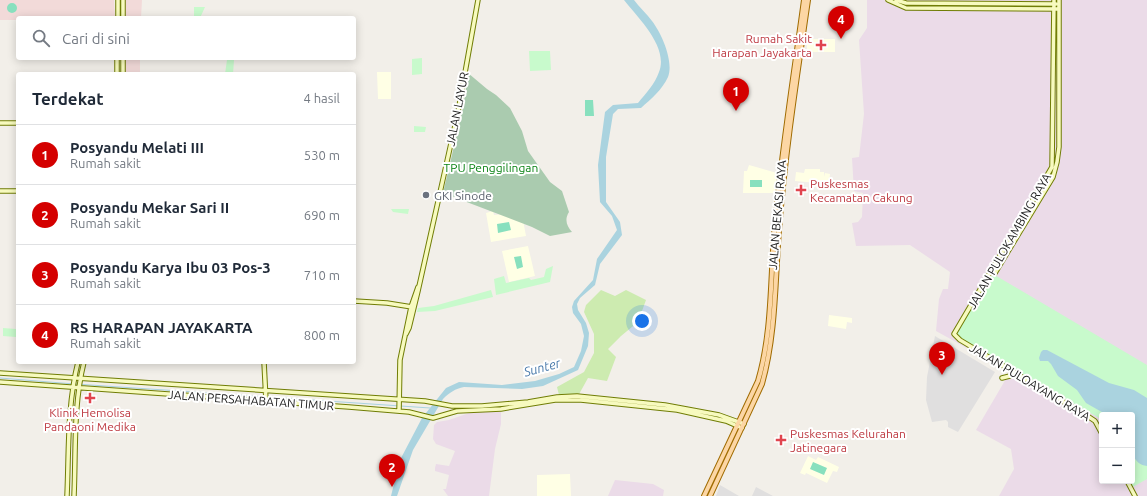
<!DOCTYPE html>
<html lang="id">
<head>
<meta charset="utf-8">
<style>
  :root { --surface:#fff; --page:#f2f2f3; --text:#1f2937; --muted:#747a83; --line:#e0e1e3; --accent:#d40000 }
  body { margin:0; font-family:Ubuntu,sans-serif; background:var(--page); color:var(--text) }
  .controls { position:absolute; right:12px; bottom:12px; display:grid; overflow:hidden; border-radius:4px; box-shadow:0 2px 10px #0003 }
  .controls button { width:36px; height:36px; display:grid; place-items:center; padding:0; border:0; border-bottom:1px solid var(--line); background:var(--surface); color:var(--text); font:20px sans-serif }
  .you { position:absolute; left:642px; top:321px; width:14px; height:14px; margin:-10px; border:3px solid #fff; border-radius:50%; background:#1a73e8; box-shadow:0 0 0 6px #1a73e833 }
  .badge { display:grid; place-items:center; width:26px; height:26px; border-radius:50%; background:var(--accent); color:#fff; font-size:13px; font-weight:700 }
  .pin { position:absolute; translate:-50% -33px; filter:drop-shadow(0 1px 2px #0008) }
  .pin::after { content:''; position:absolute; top:21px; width:14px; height:12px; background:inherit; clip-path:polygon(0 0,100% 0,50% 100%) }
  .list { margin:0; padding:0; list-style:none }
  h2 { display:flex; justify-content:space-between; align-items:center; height:52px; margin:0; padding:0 16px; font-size:17px }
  h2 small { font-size:13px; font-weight:400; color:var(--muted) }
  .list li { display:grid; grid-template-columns:26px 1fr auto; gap:12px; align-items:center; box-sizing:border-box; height:60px; padding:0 16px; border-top:1px solid var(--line) }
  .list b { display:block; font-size:15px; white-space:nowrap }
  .list p { margin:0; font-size:13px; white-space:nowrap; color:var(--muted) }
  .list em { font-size:13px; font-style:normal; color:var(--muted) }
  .icon { flex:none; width:22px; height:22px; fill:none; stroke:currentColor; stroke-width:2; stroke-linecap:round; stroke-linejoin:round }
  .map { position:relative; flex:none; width:1147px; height:496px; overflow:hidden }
  .search { position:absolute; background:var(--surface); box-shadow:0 2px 10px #0003; left:16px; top:16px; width:340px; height:44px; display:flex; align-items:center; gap:10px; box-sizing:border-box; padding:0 14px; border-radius:4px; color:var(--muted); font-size:15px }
  .panel { position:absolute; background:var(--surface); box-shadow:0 2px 10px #0003; left:16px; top:72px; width:340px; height:292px; border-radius:4px }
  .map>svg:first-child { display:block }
  .residential { fill:#e0dfdf }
  .commercial { fill:#f2dad9 }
  .industrial { fill:#ebdbe8; fill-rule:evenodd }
  .education { fill:#ffffe5 }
  .grass { fill:#cdebb0 }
  .cemetery { fill:#aacbaf }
  .park { fill:#c8facc }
  .pitch { fill:#88e0be }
  .water { fill:#aad3df }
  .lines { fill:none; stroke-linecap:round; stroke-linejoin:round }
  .stream { stroke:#aad3df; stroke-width:1 }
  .secondary-casing { stroke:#707d05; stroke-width:5.5 }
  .primary-casing { stroke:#a06b00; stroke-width:6 }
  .secondary { stroke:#f7fabf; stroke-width:3.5 }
  .primary { stroke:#fcd6a4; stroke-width:4 }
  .health-dot { fill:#e0444e; stroke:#fff; stroke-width:1.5 }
  .worship-dot { fill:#6b7280; stroke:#fff; stroke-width:1.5 }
  .labels { text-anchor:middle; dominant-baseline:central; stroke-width:4; stroke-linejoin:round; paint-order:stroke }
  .health-label { font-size:12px; fill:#be3a42; stroke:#fff; text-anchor:start }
  .street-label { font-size:12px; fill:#222; stroke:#fff }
  .park-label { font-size:12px; fill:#0c8416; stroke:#fff }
  .worship-label { font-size:12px; fill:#5b616d; stroke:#fff; text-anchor:start }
  .water-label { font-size:13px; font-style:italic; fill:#4a7aab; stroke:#fff }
</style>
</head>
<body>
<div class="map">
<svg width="1147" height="496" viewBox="0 0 1147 496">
  <rect width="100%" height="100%" fill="#f2efe9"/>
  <!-- residential -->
  <path class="residential" d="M935,336L995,372L958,432L948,427V422L946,420L932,422L926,400L927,377Z
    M720,485L739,496H716Z
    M756,487L773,496H752Z"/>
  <!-- commercial -->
  <path class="commercial" d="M0,0H114L115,17L18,18V20H0Z
    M125,0H142L141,18H125Z
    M125,58H140V74H125Z"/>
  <!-- industrial -->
  <path class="industrial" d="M867,0H1147V496H999L1014,469L1011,449L976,430L1010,372L936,331L939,299L943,289H948L950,272L910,245L856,246L852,223L858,222L862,217L863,193L854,191L852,158L859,157L864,114L859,40L867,28ZM1102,415H1132V481H1102Z
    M472,412H501V424L495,449L489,496H448L443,489H446L449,475L435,471V468L436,464L449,466L455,451L436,444L433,439L434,425L437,422L449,420Z
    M615,480L653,484L664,490L663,496H608Z"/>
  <!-- education -->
  <path class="education" d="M807,39H835V52H807Z
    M377,72H391V99H378Z
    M749,165L777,173L776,193H743L744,171H747Z
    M805,169H820V172H824V177L825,173L830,174L829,184L795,181L796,172L804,173Z
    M493,211L494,215L506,214L523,220L526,236L491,242L486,213Z
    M528,246L535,276L509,282L502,251Z
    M829,315L852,318V323L847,322L846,329L828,326Z
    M808,456L816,460L818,457L839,467L837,472L833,471L827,483L806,473L805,475L800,473Z
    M570,474L571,496H537V475Z"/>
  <!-- grass -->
  <path class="grass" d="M601,290L615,296L626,290L646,300L638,322L621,336L608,349L616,357L607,381L588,378L578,396L559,395L557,387L584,372L594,353V334L584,312L586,305Z"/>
  <!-- cemetery -->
  <path class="cemetery" d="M468,73L487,89L496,95L510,108L522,131L528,151L550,182L562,191L569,212C564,220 567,226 572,232L550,236L532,227L443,193L463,108Z"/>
  <!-- park -->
  <path class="park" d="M194,7H205L200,18H194Z
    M529,51H550L551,70L530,71Z
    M422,58V74L412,75V59Z
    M227,60H234L233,74H225Z
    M414,126L426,127L425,132H414Z
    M391,209H409L408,214L393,212Z
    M553,266L550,282L496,295L494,279L504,276L506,283L529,278L531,280L544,277L546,269Z
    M993,274L1147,365V479L1131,488L1128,481H1132V415H1102V425L1099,418L955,335Z
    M491,290L493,297L435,311L417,312L418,308L434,306Z
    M3,328L16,329V337L3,336Z"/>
  <!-- pitch -->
  <path class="pitch" d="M7 8a5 5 0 1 1 10 0a5 5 0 1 1-10 0Z
    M585,100H593L594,116H585Z
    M750,180H762V187H750Z
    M509,222L511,230L498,233L497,224Z
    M521,256L523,267L517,269L514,257Z
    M813,462L827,468L824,475L810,469Z"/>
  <!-- water -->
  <path class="water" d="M624,0H634C639,7 647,14 652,21C662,34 674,62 668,77C662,90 651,99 641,108L618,109L613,114L606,157V202L620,222L622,235L600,264L595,285L580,298L577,304L578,310L586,323L589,333L588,346L578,370L543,386L522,389L464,387C455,389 450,392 443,399L413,450L397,496H391L400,460L422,418L446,388L459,382L502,385L535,381L559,374L574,367L581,351L584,336L581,324L573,313L572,307L574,301L593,280L597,259L617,230L612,216L600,202L598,165L605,112L613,105L638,103C646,93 655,84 659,72C669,47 638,18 624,0Z
    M1043,350H1047L1109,383L1134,390L1147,398V466C1125,464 1132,430 1132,415H1107L1086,403L1077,390L1058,376L1051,364L1048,361H1040L1039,358L1041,352Z"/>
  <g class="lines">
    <!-- stream -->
    <path class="stream" d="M0,378C88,386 176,390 265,397
      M268,397L430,408"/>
    <!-- secondary casing -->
    <g class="secondary-casing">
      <path id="secondary" d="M888,0L906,8L1057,9
        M896,0L906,3L1056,4
        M1054,0L1052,167L954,334L960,340L1089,417L1095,421L1102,434
        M118,18V0
        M123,18V0
        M117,74V58
        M123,74V58
        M0,123H18
        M0,191H18
        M991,271L995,273L1053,177L1057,162L1059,147V0
        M354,301L387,303L412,307
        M406,334L409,328L418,291L458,112L478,0
        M264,362L266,401
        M0,373L425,401L452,406H482L528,402L557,397L577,396L665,405L719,415L744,424
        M1002,378L1018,374
        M0,382L349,407L409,412L433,418L457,411L501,409L555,400H581L677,410L726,421L742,428
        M399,411L400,360L411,307L418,287
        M1127,481L1135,496
        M67,496C69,451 67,406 78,362
        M74,496C76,451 73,406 84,362"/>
    </g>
    <!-- primary casing -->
    <g class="primary-casing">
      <path id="primary" d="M704,496L758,381C773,330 770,275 775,223C782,149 794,74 804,0
        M710,496L762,384C776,334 775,281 779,230C785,153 797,76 808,0"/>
    </g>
    <!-- secondary -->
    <use href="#secondary" class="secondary"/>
    <!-- primary -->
    <use href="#primary" class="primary"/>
  </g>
  <!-- markers -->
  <g class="health-dot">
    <path d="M819 39h4v4h4v4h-4v4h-4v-4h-4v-4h4z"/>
    <path d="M799 184h4v4h4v4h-4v4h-4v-4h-4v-4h4z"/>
    <path d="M88 392h4v4h4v4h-4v4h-4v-4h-4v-4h4z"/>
    <path d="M779 434h4v4h4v4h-4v4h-4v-4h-4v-4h4z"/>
  </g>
  <circle class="worship-dot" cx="426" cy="195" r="4"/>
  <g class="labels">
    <!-- health labels -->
    <g class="health-label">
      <text x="812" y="38" text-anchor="end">Rumah Sakit<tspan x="812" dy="14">Harapan Jayakarta</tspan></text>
      <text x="810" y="183">Puskesmas<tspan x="810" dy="14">Kecamatan Cakung</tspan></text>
      <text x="90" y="412" text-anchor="middle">Klinik Hemolisa<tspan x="90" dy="14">Pandaoni Medika</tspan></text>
      <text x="790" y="433">Puskesmas Kelurahan<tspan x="790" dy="14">Jatinegara</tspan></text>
    </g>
    <!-- street labels -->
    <g class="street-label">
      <text transform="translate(457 109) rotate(-79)">JALAN LAYUR</text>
      <text transform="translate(777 215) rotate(-85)">JALAN BEKASI RAYA</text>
      <text transform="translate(1009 241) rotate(-60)">JALAN PULOKAMBING RAYA</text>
      <text transform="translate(1030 382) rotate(31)">JALAN PULOAYANG RAYA</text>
      <text transform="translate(251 400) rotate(4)">JALAN PERSAHABATAN TIMUR</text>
    </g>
    <!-- park labels -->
    <g class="park-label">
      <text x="491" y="167">TPU Penggilingan</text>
    </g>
    <!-- worship labels -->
    <g class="worship-label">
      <text x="434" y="195">GKI Sinode</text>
    </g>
    <!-- water labels -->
    <g class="water-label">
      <text transform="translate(542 367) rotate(-15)">Sunter</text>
    </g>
  </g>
</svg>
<div class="controls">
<button>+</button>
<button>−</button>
</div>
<div class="you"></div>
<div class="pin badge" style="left:736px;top:111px">1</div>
<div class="pin badge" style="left:392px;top:487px">2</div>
<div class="pin badge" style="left:942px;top:375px">3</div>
<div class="pin badge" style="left:841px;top:39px">4</div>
<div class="search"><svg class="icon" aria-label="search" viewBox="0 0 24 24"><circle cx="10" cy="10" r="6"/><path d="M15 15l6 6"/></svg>Cari di sini</div>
<section class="panel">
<h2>Terdekat<small>4 hasil</small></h2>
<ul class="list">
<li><span class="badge">1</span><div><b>Posyandu Melati III</b><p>Rumah sakit</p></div><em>530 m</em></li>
<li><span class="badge">2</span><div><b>Posyandu Mekar Sari II</b><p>Rumah sakit</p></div><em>690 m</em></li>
<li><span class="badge">3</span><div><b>Posyandu Karya Ibu 03 Pos-3</b><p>Rumah sakit</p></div><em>710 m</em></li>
<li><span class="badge">4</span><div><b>RS HARAPAN JAYAKARTA</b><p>Rumah sakit</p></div><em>800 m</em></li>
</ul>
</section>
</div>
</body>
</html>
